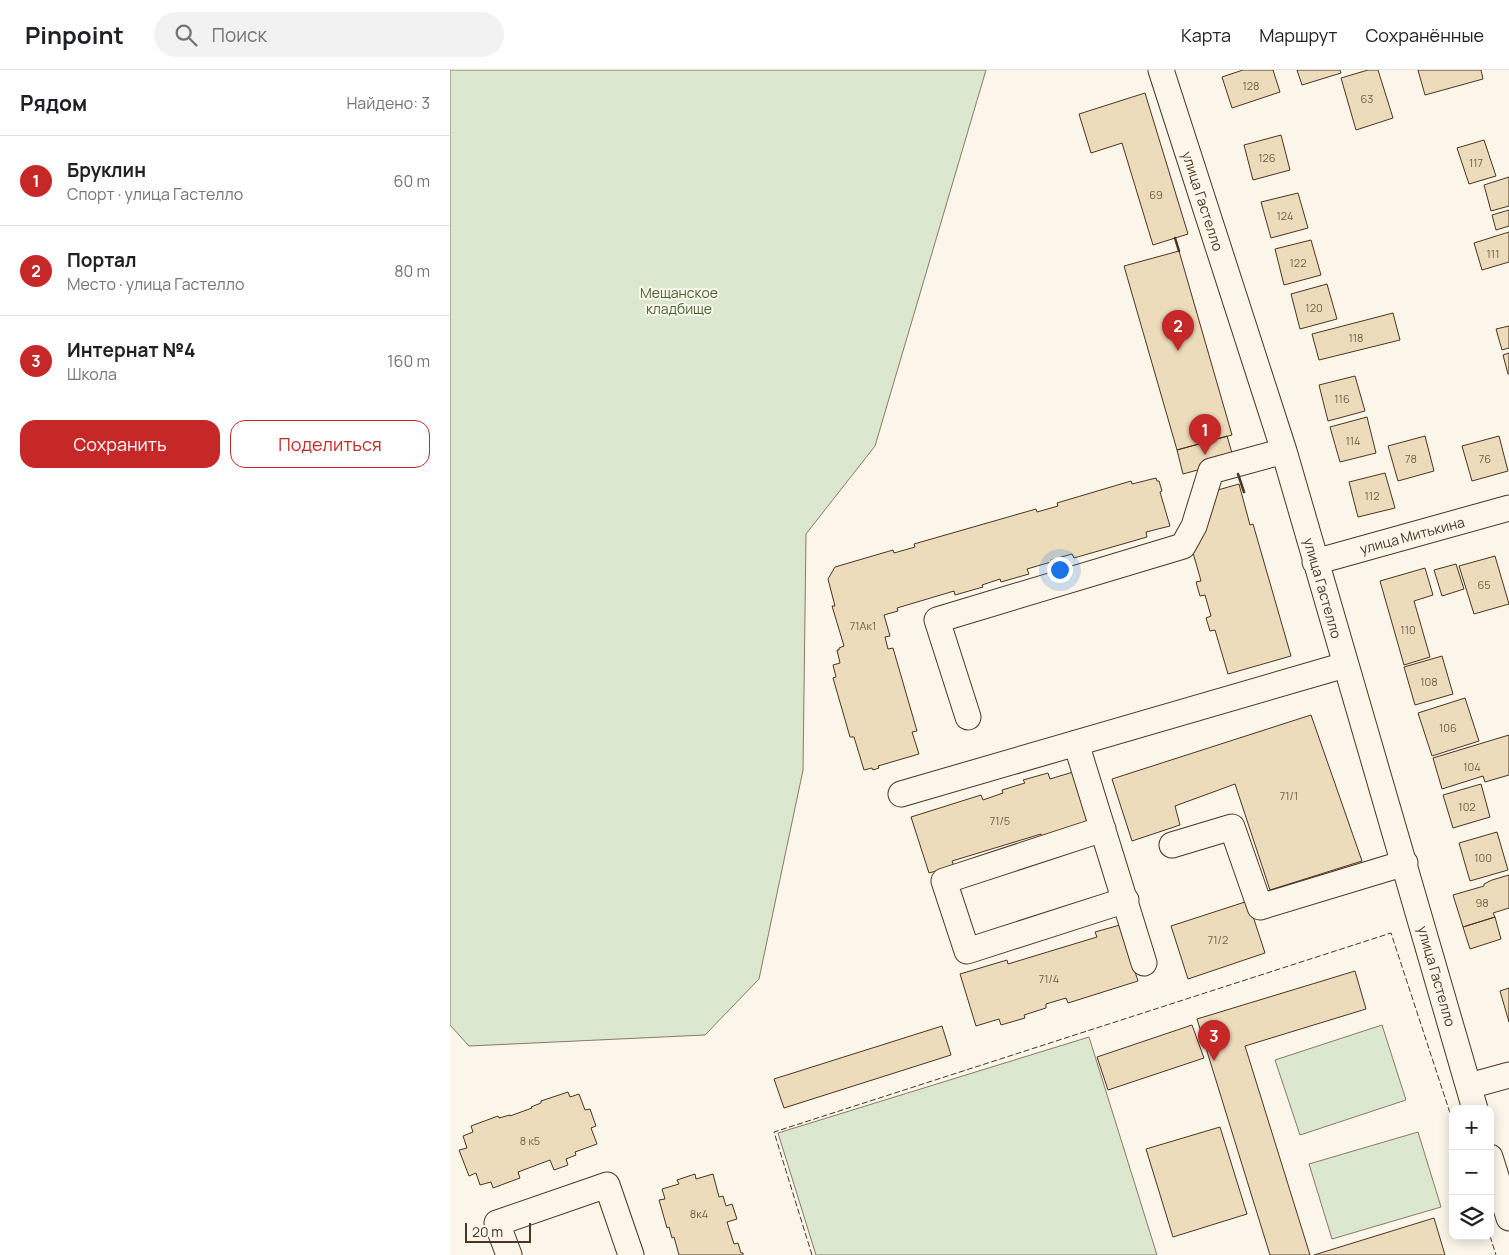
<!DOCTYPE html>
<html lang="ru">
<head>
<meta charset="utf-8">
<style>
  :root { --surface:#fff; --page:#f2f2f2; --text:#202124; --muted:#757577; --line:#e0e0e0; --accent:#c62828 }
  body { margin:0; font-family:Manrope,sans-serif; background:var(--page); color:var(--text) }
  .controls { position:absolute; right:15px; bottom:15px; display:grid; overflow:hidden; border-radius:10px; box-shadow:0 2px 12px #0003 }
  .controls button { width:45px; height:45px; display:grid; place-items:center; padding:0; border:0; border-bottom:1px solid var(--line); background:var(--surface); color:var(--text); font:25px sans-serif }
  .scale { position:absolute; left:15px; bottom:12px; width:66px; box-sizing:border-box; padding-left:5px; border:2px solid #4a3520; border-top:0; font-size:14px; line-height:18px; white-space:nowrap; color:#4a3520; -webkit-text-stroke:4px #fbf6e9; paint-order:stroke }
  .you { position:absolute; left:609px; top:499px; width:18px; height:18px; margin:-12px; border:4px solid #fff; border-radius:50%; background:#1a73e8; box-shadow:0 0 0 8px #1a73e833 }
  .badge { display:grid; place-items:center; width:32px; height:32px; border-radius:50%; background:var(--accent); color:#fff; font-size:16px; font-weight:700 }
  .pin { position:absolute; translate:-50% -41px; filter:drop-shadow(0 1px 2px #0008) }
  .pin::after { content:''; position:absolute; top:26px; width:18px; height:15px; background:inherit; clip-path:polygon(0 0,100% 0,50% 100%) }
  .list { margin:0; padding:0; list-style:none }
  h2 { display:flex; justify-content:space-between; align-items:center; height:65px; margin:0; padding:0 20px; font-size:21px }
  h2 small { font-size:16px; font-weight:400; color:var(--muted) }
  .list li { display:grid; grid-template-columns:32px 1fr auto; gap:15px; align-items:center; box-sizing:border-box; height:90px; padding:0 20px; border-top:1px solid var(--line) }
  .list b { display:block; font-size:19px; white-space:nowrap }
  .list p { margin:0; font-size:16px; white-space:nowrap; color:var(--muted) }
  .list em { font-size:16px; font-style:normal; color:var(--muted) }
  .actions { display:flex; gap:10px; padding:15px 20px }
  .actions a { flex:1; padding:11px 0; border:1px solid var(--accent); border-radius:15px; text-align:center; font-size:18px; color:var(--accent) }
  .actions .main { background:var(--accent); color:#fff }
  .icon { flex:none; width:28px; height:28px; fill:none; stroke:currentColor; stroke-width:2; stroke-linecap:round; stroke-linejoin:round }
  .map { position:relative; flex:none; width:1059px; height:1185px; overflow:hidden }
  header { display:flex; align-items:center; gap:30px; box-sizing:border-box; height:70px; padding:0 25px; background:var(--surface); border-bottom:1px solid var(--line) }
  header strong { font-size:24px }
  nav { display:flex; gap:28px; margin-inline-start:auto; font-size:18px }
  .search { width:350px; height:45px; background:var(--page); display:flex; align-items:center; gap:12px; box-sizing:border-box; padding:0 18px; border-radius:28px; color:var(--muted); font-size:19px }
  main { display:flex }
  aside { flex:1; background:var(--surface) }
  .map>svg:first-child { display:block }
  .green { fill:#dce7d0; stroke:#887966 }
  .building { fill:#ecdcbc; stroke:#4a3520 }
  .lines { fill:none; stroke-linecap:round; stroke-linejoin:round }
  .minor-casing { stroke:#4a3520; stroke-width:27 }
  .minor { stroke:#fbf6e9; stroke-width:25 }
  .fence { stroke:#4a3520; stroke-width:1; stroke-dasharray:6 2.5; stroke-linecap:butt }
  .wall { stroke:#4a3520; stroke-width:2.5 }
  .labels { text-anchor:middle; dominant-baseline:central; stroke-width:4; stroke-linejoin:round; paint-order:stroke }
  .number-label { font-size:11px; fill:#725f47 }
  .street-label { font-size:14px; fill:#4a3520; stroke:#fbf6e9 }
  .park-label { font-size:14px; fill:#436837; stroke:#fbf6e9 }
</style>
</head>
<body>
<header>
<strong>Pinpoint</strong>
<div class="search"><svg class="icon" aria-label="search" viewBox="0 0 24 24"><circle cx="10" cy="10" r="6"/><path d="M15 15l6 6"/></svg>Поиск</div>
<nav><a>Карта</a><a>Маршрут</a><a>Сохранённые</a></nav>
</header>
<main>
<aside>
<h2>Рядом<small>Найдено: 3</small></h2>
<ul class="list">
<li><span class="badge">1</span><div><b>Бруклин</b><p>Спорт · улица Гастелло</p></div><em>60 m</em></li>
<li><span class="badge">2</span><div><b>Портал</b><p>Место · улица Гастелло</p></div><em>80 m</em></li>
<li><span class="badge">3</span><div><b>Интернат №4</b><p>Школа</p></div><em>160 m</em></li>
</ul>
<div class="actions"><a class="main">Сохранить</a><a>Поделиться</a></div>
</aside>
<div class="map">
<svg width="1059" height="1185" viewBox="0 0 1059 1185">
  <rect width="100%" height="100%" fill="#fbf6e9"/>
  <!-- green -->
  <path class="green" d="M0,0H536L425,376L356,464L353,700L309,909L255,965L19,976L0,955Z
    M932,955L956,1030L850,1065L825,990Z
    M639,967L707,1185H366L328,1063Z
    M968,1062L991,1137L882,1169L859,1094Z"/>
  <!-- building -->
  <path class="building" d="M793,0H823L830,22L782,38L772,7Z
    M847,0H890L891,3L852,15Z
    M918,0H928L943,48L906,60L891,8Z
    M968,0H1031L1033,9L975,25Z
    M695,23L738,164L703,175L672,73L641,83L629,44Z
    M831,65L840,100L803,110L794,75Z
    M1034,70L1046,106L1019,114L1007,78Z
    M1059,107V136L1041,141L1034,115Z
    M848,123L858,158L821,168L811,132Z
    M1059,140V156L1046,160L1042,145Z
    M1059,162V192L1032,200L1024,173Z
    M861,170L871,205L834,215L825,179Z
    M729,181L782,365L727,380L674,196Z
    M877,214L887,249L850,259L841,224Z
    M943,243L950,270L869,290L862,264Z
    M1059,256V278L1052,280L1046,259Z
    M1059,283V304H1058L1053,285Z
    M905,306L915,341L878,351L869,315Z
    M917,347L926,383L890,392L880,357Z
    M777,366L784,390L733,404L727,380Z
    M975,366L984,401L948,411L938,376Z
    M1049,366L1058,401L1022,411L1012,376Z
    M935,403L945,438L908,447L899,412Z
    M706,408L707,411H709L712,421L710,422L720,456L696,462L697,467L624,488L622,484L601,490V492L577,499L579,504L551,512L550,509L532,515L533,517L505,525L504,521L447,538L448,541L434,545L440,566L435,567L438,579L443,578L467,661L462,662L469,684L428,696L429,698L423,700L422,698L414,700L404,667H400L383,608L386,607L383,595L390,593L387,580H389V578L394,576L382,536H385L378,509L385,497L443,480L444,483L465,477L464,474L586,439L587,442L608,436L607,433L681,411L682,414Z
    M789,414L800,455L803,454L841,586L778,604L765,560L760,561L756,548L761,546L755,525L750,526L746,512L751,511L740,472L743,427Z
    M1045,486L1059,534L1024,544L1009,496Z
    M1006,494L1014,519L992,526L984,500Z
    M975,498L983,525L964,531L980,587L954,595L930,511Z
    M992,586L1003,624L965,635L954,597Z
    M1015,628L1029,671L982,686L968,643Z
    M861,645L912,791L820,820L785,714L725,736L730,755L682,771L662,709Z
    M1059,665V705L1035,712L1033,706L992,719L983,688Z
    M623,702L639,754L592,768L591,764L502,791L504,796L479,803L461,747L531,725L533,730L553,723L552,720L575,713L573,710L598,703L600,709Z
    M1031,714L1040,747L1003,758L993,725Z
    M1047,762L1058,800L1020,811L1009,773Z
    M1059,805V838L1043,843L1045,847L1013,857L1003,825L1034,816V814L1042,810Z
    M798,831L815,883L738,909L721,856Z
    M1045,847L1051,869L1020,879L1013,857Z
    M670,855L688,911L618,933L616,928L596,934V938L574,945L575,948L551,955L549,949L526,956L510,904L557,890L558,894L647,867L645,862Z
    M905,901L916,939L795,976L860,1185H820L747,949Z
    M1059,918V952L1050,921Z
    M742,955L754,988L658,1020L647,987Z
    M492,956L501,985L334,1038L324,1009Z
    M118,1022L120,1027L129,1024L135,1040L140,1039L146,1056L141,1058L147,1074L125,1082L126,1085L116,1089L118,1095L104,1100L100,1090L68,1102L70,1108L43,1118L41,1112L30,1115L26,1103L19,1106L9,1080L17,1078L13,1066L23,1062L21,1056L48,1046L49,1048L60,1045V1046L82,1038L81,1037L91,1033V1031Z
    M770,1057L797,1144L723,1167L696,1079Z
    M245,1104L246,1109L263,1104L269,1127L273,1126L276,1136L282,1134L287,1149L277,1152L284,1174L288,1173L291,1183H293V1185H229L224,1167L222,1168L219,1157L217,1158L209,1130L215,1129L212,1119L229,1114L227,1110Z
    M984,1148L995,1185H864Z"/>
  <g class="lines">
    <!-- minor casing -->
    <g class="minor-casing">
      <path id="minor" d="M711,0L834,381L1025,1039
        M865,492L1059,438
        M518,647L487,550L733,476L744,456L761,401L834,381
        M626,673L694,893
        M451,724L895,595
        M653,759L494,811L517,881L676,830
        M722,775L782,757L810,837L955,793
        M1019,1016L1059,1005
        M1040,1087L1059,1148
        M59,1185L47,1153L157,1115L181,1185"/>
    </g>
    <!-- minor -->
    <use href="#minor" class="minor"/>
    <!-- fence -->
    <path class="fence" d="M1040,1166L1046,1185
      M362,1185L324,1062L941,863L1003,1052"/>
    <!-- wall -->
    <path class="wall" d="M725,168L729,181
      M788,404L794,422"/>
  </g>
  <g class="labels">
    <!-- number labels -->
    <g class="number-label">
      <text x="801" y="15">128</text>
      <text x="917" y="28">63</text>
      <text x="817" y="87">126</text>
      <text x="1026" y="92">117</text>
      <text x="706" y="124">69</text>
      <text x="835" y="145">124</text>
      <text x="1043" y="183">111</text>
      <text x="848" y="192">122</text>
      <text x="864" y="237">120</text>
      <text x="906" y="267">118</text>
      <text x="892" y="328">116</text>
      <text x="903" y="370">114</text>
      <text x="961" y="388">78</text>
      <text x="1035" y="388">76</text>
      <text x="922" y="425">112</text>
      <text x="1034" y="514">65</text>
      <text x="413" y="555">71Ак1</text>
      <text x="958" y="559">110</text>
      <text x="979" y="611">108</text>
      <text x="998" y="657">106</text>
      <text x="1022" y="696">104</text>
      <text x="839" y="725">71/1</text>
      <text x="1017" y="736">102</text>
      <text x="550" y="750">71/5</text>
      <text x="1033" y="787">100</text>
      <text x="1032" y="832">98</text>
      <text x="768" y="869">71/2</text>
      <text x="599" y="908">71/4</text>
      <text x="80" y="1070">8 к5</text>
      <text x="249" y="1143">8к4</text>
    </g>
    <!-- street labels -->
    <g class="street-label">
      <text transform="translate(753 131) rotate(72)">улица Гастелло</text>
      <text transform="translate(962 465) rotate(-15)">улица Митькина</text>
      <text transform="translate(873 518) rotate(74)">улица Гастелло</text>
      <text transform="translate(987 906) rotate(74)">улица Гастелло</text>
    </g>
    <!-- park labels -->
    <g class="park-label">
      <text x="229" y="222">Мещанское<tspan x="229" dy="16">кладбище</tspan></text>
    </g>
  </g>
</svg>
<div class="controls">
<button>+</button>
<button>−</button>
<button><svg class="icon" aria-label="layers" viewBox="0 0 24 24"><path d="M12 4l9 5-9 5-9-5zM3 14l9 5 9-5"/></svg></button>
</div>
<div class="scale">20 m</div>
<div class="you"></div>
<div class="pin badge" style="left:755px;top:385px">1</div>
<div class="pin badge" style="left:728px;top:281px">2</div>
<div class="pin badge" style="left:764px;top:991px">3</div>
</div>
</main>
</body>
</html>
